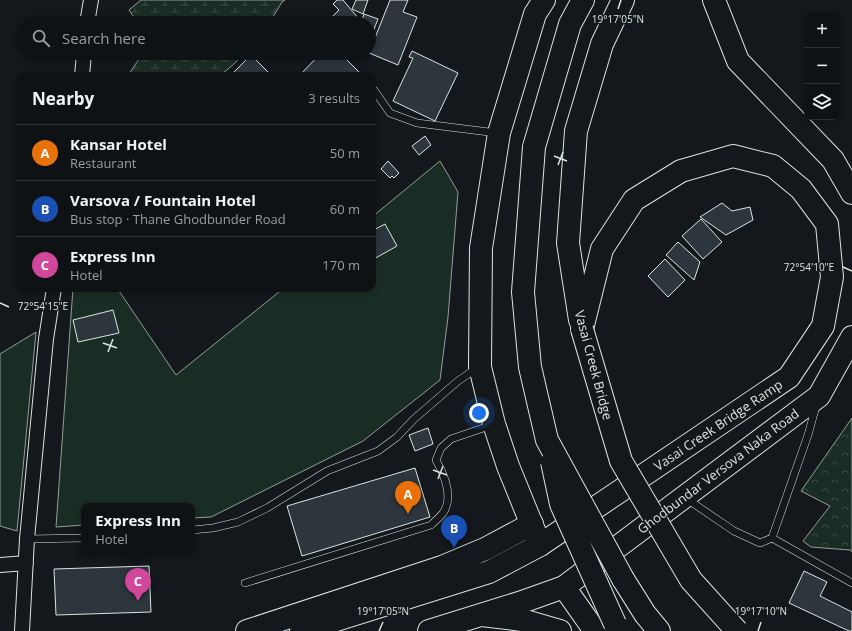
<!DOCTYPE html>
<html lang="en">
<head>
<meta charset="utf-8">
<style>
  :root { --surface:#0f1215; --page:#181b1e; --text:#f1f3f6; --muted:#9b9ea0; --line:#2f3234; --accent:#0b8043 }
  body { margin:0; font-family:"Open Sans",sans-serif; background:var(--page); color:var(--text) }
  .controls { position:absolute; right:12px; top:12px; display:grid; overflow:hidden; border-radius:8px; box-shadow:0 2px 6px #0003 }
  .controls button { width:36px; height:36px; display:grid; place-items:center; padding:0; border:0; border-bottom:1px solid var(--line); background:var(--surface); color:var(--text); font:20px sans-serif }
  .you { position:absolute; left:479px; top:413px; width:14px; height:14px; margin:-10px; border:3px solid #fff; border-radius:50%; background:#1a73e8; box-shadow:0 0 0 6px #1a73e833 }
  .badge { display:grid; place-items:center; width:26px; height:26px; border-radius:50%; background:var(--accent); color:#fff; font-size:13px; font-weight:700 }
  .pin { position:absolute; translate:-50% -33px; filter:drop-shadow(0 1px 2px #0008) }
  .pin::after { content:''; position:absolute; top:21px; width:14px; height:12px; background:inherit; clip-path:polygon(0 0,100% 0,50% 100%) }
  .popup { position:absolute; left:81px; top:503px; width:114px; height:52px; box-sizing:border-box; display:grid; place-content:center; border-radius:8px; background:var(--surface); filter:drop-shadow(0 1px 3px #0005); font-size:13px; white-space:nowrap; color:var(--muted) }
  .popup b { font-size:15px; color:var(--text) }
  .popup::after { content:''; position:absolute; left:50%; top:100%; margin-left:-8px; border:8px solid transparent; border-top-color:var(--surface) }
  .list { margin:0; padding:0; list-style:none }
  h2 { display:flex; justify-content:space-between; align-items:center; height:52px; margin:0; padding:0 16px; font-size:17px }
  h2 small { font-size:13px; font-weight:400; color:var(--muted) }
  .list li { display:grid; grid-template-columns:26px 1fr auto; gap:12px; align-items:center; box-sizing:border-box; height:56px; padding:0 16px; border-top:1px solid var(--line) }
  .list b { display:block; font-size:15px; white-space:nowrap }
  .list p { margin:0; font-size:13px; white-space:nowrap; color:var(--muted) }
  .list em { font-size:13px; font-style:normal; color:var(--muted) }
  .icon { flex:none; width:22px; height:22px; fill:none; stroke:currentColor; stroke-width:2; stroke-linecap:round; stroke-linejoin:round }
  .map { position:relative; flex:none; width:852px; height:631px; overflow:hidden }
  .search { position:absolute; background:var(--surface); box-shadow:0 2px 6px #0003; left:16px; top:16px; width:360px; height:44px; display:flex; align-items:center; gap:10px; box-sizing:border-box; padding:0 14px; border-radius:22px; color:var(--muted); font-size:15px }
  .panel { position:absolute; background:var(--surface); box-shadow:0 2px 6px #0003; left:16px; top:72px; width:360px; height:220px; border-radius:12px }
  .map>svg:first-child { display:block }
  .forest { fill:url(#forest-crowns); stroke:#939e99 }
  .wetland { fill:url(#wetland-marsh); stroke:#939e99 }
  .park { fill:#1a2d24; stroke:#939e99 }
  .building { fill:#2c363c; stroke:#d8e6dc }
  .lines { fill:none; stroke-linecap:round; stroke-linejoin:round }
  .lane-casing { stroke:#d8e6dc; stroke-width:8 }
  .street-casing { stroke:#d8e6dc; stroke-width:16 }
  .primary-casing { stroke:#d8e6dc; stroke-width:24 }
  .highway-casing { stroke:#d8e6dc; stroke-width:24 }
  .lane { stroke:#14181c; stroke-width:7 }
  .street { stroke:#14181c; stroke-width:14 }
  .primary { stroke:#14181c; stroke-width:22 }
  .highway { stroke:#14181c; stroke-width:22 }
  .highway-bridge-casing { stroke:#d8e6dc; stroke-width:24; stroke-linecap:butt }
  .highway-bridge { stroke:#14181c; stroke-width:22 }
  .ticks { fill:none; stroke:#d8e6dc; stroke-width:1.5 }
  .labels { text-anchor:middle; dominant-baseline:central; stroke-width:3; stroke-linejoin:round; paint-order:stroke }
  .street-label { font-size:13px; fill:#d8e6dc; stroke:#14181c }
  .ticks-label { font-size:10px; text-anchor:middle; fill:#d8e6dc; stroke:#14181c; stroke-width:3; stroke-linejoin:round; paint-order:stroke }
</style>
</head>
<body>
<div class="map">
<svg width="852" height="631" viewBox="0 0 852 631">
  <defs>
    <pattern id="forest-crowns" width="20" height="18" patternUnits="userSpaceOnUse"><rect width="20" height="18" fill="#1a2d24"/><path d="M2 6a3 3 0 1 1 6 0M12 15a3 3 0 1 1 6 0" fill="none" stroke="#3b4b43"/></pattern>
    <pattern id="wetland-marsh" width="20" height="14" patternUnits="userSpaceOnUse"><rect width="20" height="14" fill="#1a2d24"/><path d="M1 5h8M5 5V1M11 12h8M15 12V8" fill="none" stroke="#3b4b43"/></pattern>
  </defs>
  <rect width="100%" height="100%" fill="#14181c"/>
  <!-- forest -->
  <path class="forest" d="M852,418V552L850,550L811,547L803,541L830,506L801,491Z"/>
  <!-- wetland -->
  <path class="wetland" d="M141,0H285L282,2L269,23H138L129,10Z
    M143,53H244L236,62L220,76H130L129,74Z"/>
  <!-- park -->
  <path class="park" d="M440,161L458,192L448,317L440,380L363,441L211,517L192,518V506H84V525L56,527L73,288H117L176,375L284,288H372V217Z
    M36,332L17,531L0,526V354Z"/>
  <!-- building -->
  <path class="building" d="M337,0H343L359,19L355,23H336L331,18L339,10L333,4Z
    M356,0H368L363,14L352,9Z
    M390,0H408L403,12L417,17L398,65L369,53Z
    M364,14L378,19L369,42V23H361Z
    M412,51L458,73L435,121L393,101L413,58L409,57Z
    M321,53H340L361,74L359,76H299Z
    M251,55L271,75V76H232L231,75Z
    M425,136L431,145L419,155L412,146Z
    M388,161L399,173L394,178L392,176L390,178L381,169Z
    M722,203L732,211L750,207L753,220L726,235L700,217Z
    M701,219L722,242L703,259L682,236Z
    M385,224L397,246L372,260V231Z
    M678,242L700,262L694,280L666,255Z
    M665,259L685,280L668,297L648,276Z
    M113,310L119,333L78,342L73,320Z
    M428,428L433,444L415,451L409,435Z
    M415,468L430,517L302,556L287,506Z
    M149,566L151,612L56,615L54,569Z
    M804,571L827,582L820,596L852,612V631H849L789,603Z"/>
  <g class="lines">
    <!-- lane casing -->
    <g class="lane-casing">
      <path id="lane" d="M374,90L390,113L417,123L497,133
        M687,499L734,531L760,543L772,538L808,435L816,406
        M192,530L213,528L238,522L267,508L327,471L378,451L397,437L414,419L458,381L477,368
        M772,538L852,583
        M27,539L84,538
        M245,583L431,525C435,521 440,517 443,513C454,497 445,476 436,460L441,448L451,439L492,425"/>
    </g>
    <!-- street casing -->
    <g class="street-casing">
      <path id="street" d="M87,23L91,0
        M82,76L84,53
        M0,565L26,563
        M22,631L27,539L46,339L54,288"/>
    </g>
    <!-- primary casing -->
    <g class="primary-casing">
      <path id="primary" d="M247,631L442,567L485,549L532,524
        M301,631L489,572L540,545
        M429,631L519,603L564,587"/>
    </g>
    <!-- highway casing -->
    <g class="highway-casing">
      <path id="highway" d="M544,0L535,14L499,133L481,248L480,367L494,424L508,466L540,545L789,377L823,326L832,277L827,224L801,189L773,166L733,156L681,171L634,200L602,249L582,329
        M714,0L738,61L833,160L852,193
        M534,147L570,24L583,0
        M580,320L568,243L576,131L602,44L623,0
        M623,579L645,614L659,631
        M482,615L522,620L560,631
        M595,631L564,587L819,396L852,337"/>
    </g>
    <!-- lane -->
    <use href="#lane" class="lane"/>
    <!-- street -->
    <use href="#street" class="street"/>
    <!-- primary -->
    <use href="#primary" class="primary"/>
    <!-- highway -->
    <use href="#highway" class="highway"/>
    <!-- highway-bridge casing -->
    <g class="highway-bridge-casing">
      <path id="highway-bridge" d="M534,147L523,292L530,367L547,440L623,579
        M582,329L621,461L691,580L737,631
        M552,462L561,504L615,624"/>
    </g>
    <!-- highway-bridge -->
    <use href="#highway-bridge" class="highway-bridge"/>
  </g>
  <!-- ticks -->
  <path class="ticks" d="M618,9L621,0M554,156L567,161M558,165L563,152M843,267L852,271M0,303L9,307M103,343L117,348M108,352L113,339M433,470L447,475M438,479L443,466M379,631L383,622M758,631L761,622"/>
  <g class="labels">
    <!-- street labels -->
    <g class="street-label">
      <text transform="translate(594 365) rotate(75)">Vasai Creek Bridge</text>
      <text transform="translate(718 425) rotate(-34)">Vasai Creek Bridge Ramp</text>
      <text transform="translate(718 471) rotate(-37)">Ghodbundar Versova Naka Road</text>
    </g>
  </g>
  <g class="ticks-label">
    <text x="618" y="23">19°17'05"N</text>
    <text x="809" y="271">72°54'10"E</text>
    <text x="43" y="310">72°54'15"E</text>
    <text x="383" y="615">19°17'05"N</text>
    <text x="761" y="615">19°17'10"N</text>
  </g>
</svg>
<div class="controls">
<button>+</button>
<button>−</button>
<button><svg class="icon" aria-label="layers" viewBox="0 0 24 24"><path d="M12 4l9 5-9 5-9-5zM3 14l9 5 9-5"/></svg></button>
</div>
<div class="you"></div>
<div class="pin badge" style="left:408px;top:514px;background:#e8710a">A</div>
<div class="pin badge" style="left:454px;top:548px;background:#1a4fb4">B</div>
<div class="pin badge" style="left:138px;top:601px;background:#d1479c">C</div>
<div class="popup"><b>Express Inn</b>Hotel</div>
<div class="search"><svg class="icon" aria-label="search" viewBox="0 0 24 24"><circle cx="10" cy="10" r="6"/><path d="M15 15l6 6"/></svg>Search here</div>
<section class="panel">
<h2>Nearby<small>3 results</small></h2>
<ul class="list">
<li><span class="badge" style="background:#e8710a">A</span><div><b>Kansar Hotel</b><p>Restaurant</p></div><em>50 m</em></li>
<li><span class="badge" style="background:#1a4fb4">B</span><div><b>Varsova / Fountain Hotel</b><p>Bus stop · Thane Ghodbunder Road</p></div><em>60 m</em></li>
<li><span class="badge" style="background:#d1479c">C</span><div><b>Express Inn</b><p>Hotel</p></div><em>170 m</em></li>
</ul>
</section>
</div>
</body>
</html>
